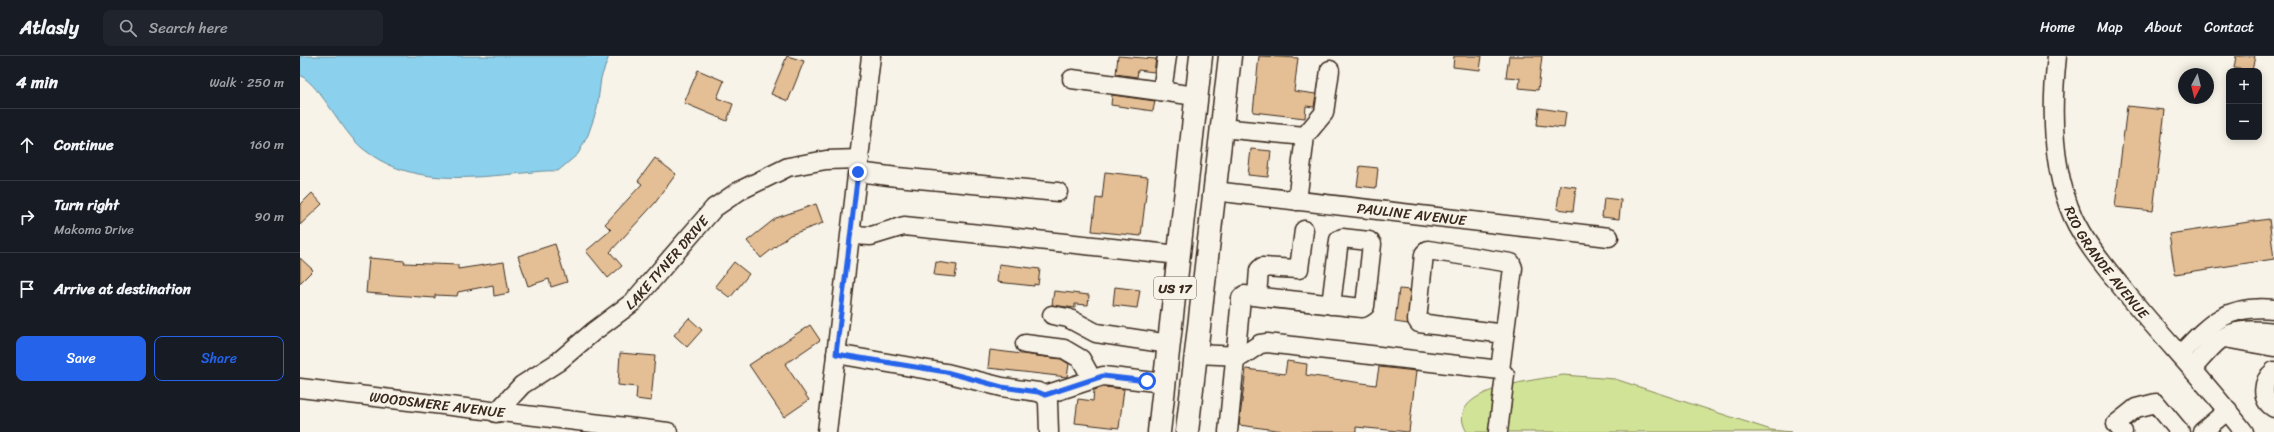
<!DOCTYPE html>
<html lang="en">
<head>
<meta charset="utf-8">
<style>
  :root { --surface:#171b24; --page:#20242c; --text:#f1f3f6; --muted:#9ea1a6; --line:#363941; --accent:#2563eb }
  body { margin:0; font-family:Sriracha,sans-serif; background:var(--page); color:var(--text) }
  .controls { position:absolute; right:12px; top:12px; display:grid; overflow:hidden; border-radius:8px; box-shadow:0 2px 10px #0003 }
  .controls button { width:36px; height:36px; display:grid; place-items:center; padding:0; border:0; border-bottom:1px solid var(--line); background:var(--surface); color:var(--text); font:20px sans-serif }
  .compass { position:absolute; left:1878px; top:12px; width:36px; height:36px; border-radius:50%; background:var(--surface); box-shadow:0 2px 10px #0003; rotate:187deg }
  .stop { position:absolute; width:12px; height:12px; margin:-9px; border:3px solid #2563eb; border-radius:50%; background:#fff }
  .stop.end { background:#2563eb; border-color:#fff; box-shadow:0 1px 4px #0008 }
  .list { margin:0; padding:0; list-style:none }
  h2 { display:flex; justify-content:space-between; align-items:center; height:52px; margin:0; padding:0 16px; font-size:17px }
  h2 small { font-size:13px; font-weight:400; color:var(--muted) }
  .list li { display:grid; grid-template-columns:26px 1fr auto; gap:12px; align-items:center; box-sizing:border-box; height:72px; padding:0 16px; border-top:1px solid var(--line) }
  .list b { display:block; font-size:15px; white-space:nowrap }
  .list p { margin:0; font-size:13px; white-space:nowrap; color:var(--muted) }
  .list em { font-size:13px; font-style:normal; color:var(--muted) }
  .actions { display:flex; gap:8px; padding:12px 16px }
  .actions a { flex:1; padding:9px 0; border:1px solid var(--accent); border-radius:8px; text-align:center; font-size:14px; color:var(--accent) }
  .actions .main { background:var(--accent); color:#fff }
  .icon { flex:none; width:22px; height:22px; fill:none; stroke:currentColor; stroke-width:2; stroke-linecap:round; stroke-linejoin:round }
  .map { position:relative; flex:none; width:1974px; height:376px; overflow:hidden }
  header { display:flex; align-items:center; gap:24px; box-sizing:border-box; height:56px; padding:0 20px; background:var(--surface); border-bottom:1px solid var(--line) }
  header strong { font-size:19px }
  nav { display:flex; gap:22px; margin-inline-start:auto; font-size:14px }
  .search { width:280px; height:36px; background:var(--page); display:flex; align-items:center; gap:10px; box-sizing:border-box; padding:0 14px; border-radius:8px; color:var(--muted); font-size:15px }
  main { display:flex }
  aside { flex:1; background:var(--surface) }
  .map>svg:first-child { display:block }
  .green { fill:#d0e397; stroke:#86865a }
  .water { fill:#8bd0ed; stroke:#6b8e9a }
  .building { fill:#e4bf95; stroke:#3b2a1e }
  .lines { fill:none; stroke-linecap:round; stroke-linejoin:round }
  .minor-casing { stroke:#3b2a1e; stroke-width:21 }
  .major-casing { stroke:#3b2a1e; stroke-width:25 }
  .minor { stroke:#f7f3e8; stroke-width:18 }
  .major { stroke:#f7f3e8; stroke-width:22 }
  .route { stroke:#2563eb; stroke-width:5 }
  .labels { text-anchor:middle; dominant-baseline:central; stroke-width:3; stroke-linejoin:round; paint-order:stroke }
  .shield { fill:#f7f3e8; stroke:#73665b; stroke-width:1 }
  .shield-label { font-size:13px; font-weight:bold; fill:#3b2a1e }
  .street-label { font-size:14px; fill:#3b2a1e; stroke:#f7f3e8 }
</style>
</head>
<body>
<header>
<strong>Atlasly</strong>
<div class="search"><svg class="icon" aria-label="search" viewBox="0 0 24 24"><circle cx="10" cy="10" r="6"/><path d="M15 15l6 6"/></svg>Search here</div>
<nav><a>Home</a><a>Map</a><a>About</a><a>Contact</a></nav>
</header>
<main>
<aside>
<h2>4 min<small>Walk · 250 m</small></h2>
<ul class="list">
<li><svg class="icon" aria-label="ahead" viewBox="0 0 24 24"><path d="M12 20V5M6 11l6-6 6 6"/></svg><div><b>Continue</b></div><em>160 m</em></li>
<li><svg class="icon" aria-label="right" viewBox="0 0 24 24"><path d="M7 20v-9h11M14 6l5 5-5 5"/></svg><div><b>Turn right</b><p>Makoma Drive</p></div><em>90 m</em></li>
<li><svg class="icon" aria-label="arrive" viewBox="0 0 24 24"><path d="M6 21V4h12l-3 4 3 4H6"/></svg><div><b>Arrive at destination</b></div></li>
</ul>
<div class="actions"><a class="main">Save</a><a>Share</a></div>
</aside>
<div class="map">
<svg width="1974" height="376" viewBox="0 0 1974 376">
  <rect width="100%" height="100%" fill="#f7f3e8"/>
  <filter id="ink" filterUnits="userSpaceOnUse"><feTurbulence type="fractalNoise" baseFrequency=".025" numOctaves="2"/><feDisplacementMap in="SourceGraphic" scale="8" xChannelSelector="R" yChannelSelector="G"/><feConvolveMatrix kernelMatrix="1 2 1 2 8 2 1 2 1" color-interpolation-filters="sRGB"/></filter>
  <g filter="url(#ink)">
    <!-- green -->
    <path class="green" d="M1263,319L1315,323L1471,374L1491,376H1167C1140,332 1239,324 1263,319Z"/>
    <!-- water -->
    <path class="water" d="M0,0H309L301,22L297,53L288,79L278,98L258,115C242,114 228,117 213,118C160,123 106,128 62,92C40,73 23,33 0,19Z"/>
    <!-- building -->
    <path class="building" d="M487,0L504,5L488,45L471,38Z
      M818,0L856,3L854,16L838,14L837,21L816,18Z
      M959,0L998,2L994,35L1016,38L1014,51L1006,50L1005,62L953,56Z
      M1154,0H1182L1180,14L1153,11Z
      M1209,0H1242L1238,34L1219,32L1220,22L1206,21Z
      M1936,0H1955L1952,15L1934,12Z
      M398,14L424,25L417,42L433,48L427,65L384,47Z
      M812,39L855,45L853,55L811,49Z
      M1827,50L1865,54L1853,155L1815,151Z
      M1239,52L1266,56L1264,72L1237,69Z
      M951,93L971,95L968,121L948,119Z
      M355,102L376,118L355,147L310,196L322,210L308,222L286,195L311,174L305,168L342,128L338,125Z
      M1060,110L1078,112L1076,132L1057,130Z
      M805,116L848,121L841,180L792,175L796,142L802,143Z
      M1260,129L1276,131L1273,155L1257,153Z
      M12,137L22,148L0,169V149Z
      M1304,142L1321,144L1319,163L1302,161Z
      M516,148L523,167L490,179L461,202L447,185L476,162Z
      M1969,163L1974,203L1875,218L1869,178Z
      M255,188L267,226L251,231L249,223L228,230L218,200Z
      M0,202L13,214L0,227Z
      M69,202L105,205L104,207L158,209V213L204,206L209,237L194,240L193,229L158,236L157,240L135,239V242L66,237Z
      M434,206L449,218L430,242L415,230Z
      M636,206L657,209L655,221L634,219Z
      M699,208L740,213L738,229L734,228V230L697,226Z
      M815,231L840,234L837,252L813,249Z
      M1099,233L1110,234L1108,268L1095,266Z
      M754,235L789,239L788,249L775,248V252L752,249Z
      M389,262L402,274L387,291L374,279Z
      M510,269L520,284L485,308L509,344L484,361L449,309Z
      M690,294L761,303L769,308L767,321L688,312Z
      M320,297L355,300L351,345L336,343L337,331L318,329Z
      M987,305L1007,308L1006,319L1076,329L1079,311L1116,315L1109,376L1056,371V376H991L939,369L946,313L985,318Z
      M804,331L824,333L819,372L775,367L778,343L793,345L794,334Z"/>
    <g class="lines">
      <!-- minor casing -->
      <g class="minor-casing">
        <g id="minor">
          <path id="s1" d="M1757,0C1751,53 1751,111 1773,161C1784,185 1802,207 1819,228C1859,279 1905,324 1944,376"/>
          <path d="M772,23L896,40"/>
          <path d="M862,35L867,0"/>
          <path d="M921,72L1005,80"/>
          <path d="M558,116L597,121L758,136"/>
          <path id="s2" d="M914,135L1309,181"/>
          <path d="M997,145L1005,80L1024,57L1030,14"/>
          <path d="M551,179L571,180L604,170L879,199"/>
          <path d="M957,240L959,214L962,211L999,213L1004,174"/>
          <path d="M752,259L768,262L796,277L869,288"/>
          <path d="M1925,282L1974,291"/>
          <path d="M725,288L764,293L781,303L792,323"/>
          <path d="M536,298L646,317L702,331L738,336L745,339L748,346L749,376"/>
          <path d="M895,298L942,300L960,288L967,287L1200,314L1205,319L1198,376"/>
          <path d="M1880,299C1910,267 1927,248 1974,253"/>
          <path d="M1892,313C1923,278 1926,271 1974,276"/>
          <path d="M1200,314L1213,212L1211,207L1128,194L1124,198L1117,264L1119,267L1205,278"/>
          <path d="M1974,315C1962,325 1960,343 1974,352"/>
          <path id="s3" d="M0,332L368,376"/>
          <path d="M745,339L803,320L864,327"/>
          <path id="s4" d="M196,357L222,329L258,306L293,276L333,246L414,152L439,135L488,111L526,104L560,103"/>
          <path d="M527,376L571,0"/>
          <path d="M928,376L941,242L944,239L1062,252L1065,250L1072,188L1069,185L1042,182L1039,184L1031,249"/>
          <path d="M1823,376L1816,368L1836,352L1856,347L1880,376"/>
          <path d="M1902,376L1928,354"/>
        </g>
      </g>
      <!-- major casing -->
      <g class="major-casing">
        <path id="major" d="M859,376L901,0
          M887,376L930,0"/>
      </g>
      <!-- minor -->
      <use href="#minor" class="minor"/>
      <!-- major -->
      <use href="#major" class="major"/>
    </g>
  </g>
  <g class="lines" filter="url(#ink)">
    <!-- route -->
    <path class="route" d="M558,116L536,298L646,316L702,331L738,336L745,339L803,320L847,325"/>
  </g>
  <g class="labels">
    <!-- shield labels -->
    <rect class="shield" x="854" y="221" width="42" height="22" rx="3"/>
    <g class="shield-label">
      <text x="875" y="232">US 17</text>
    </g>
    <!-- street labels -->
    <g class="street-label">
      <text stroke="none"><textPath href="#s2" startOffset="199">PAULINE AVENUE</textPath></text>
      <text stroke="none"><textPath href="#s1" startOffset="220">RIO GRANDE AVENUE</textPath></text>
      <text stroke="none"><textPath href="#s4" startOffset="229">LAKE TYNER DRIVE</textPath></text>
      <text stroke="none"><textPath href="#s3" startOffset="138">WOODSMERE AVENUE</textPath></text>
    </g>
  </g>
</svg>
<div class="controls">
<button>+</button>
<button>−</button>
</div>
<svg class="compass" viewBox="-18 -18 36 36"><path d="M0-13l5 13h-10z" fill="#e53935"/><path d="M0 13l5-13h-10z" fill="#9ea1a6"/></svg>
<div class="stop" style="left:847px;top:325px"></div>
<div class="stop end" style="left:558px;top:116px"></div>
</div>
</main>
</body>
</html>
